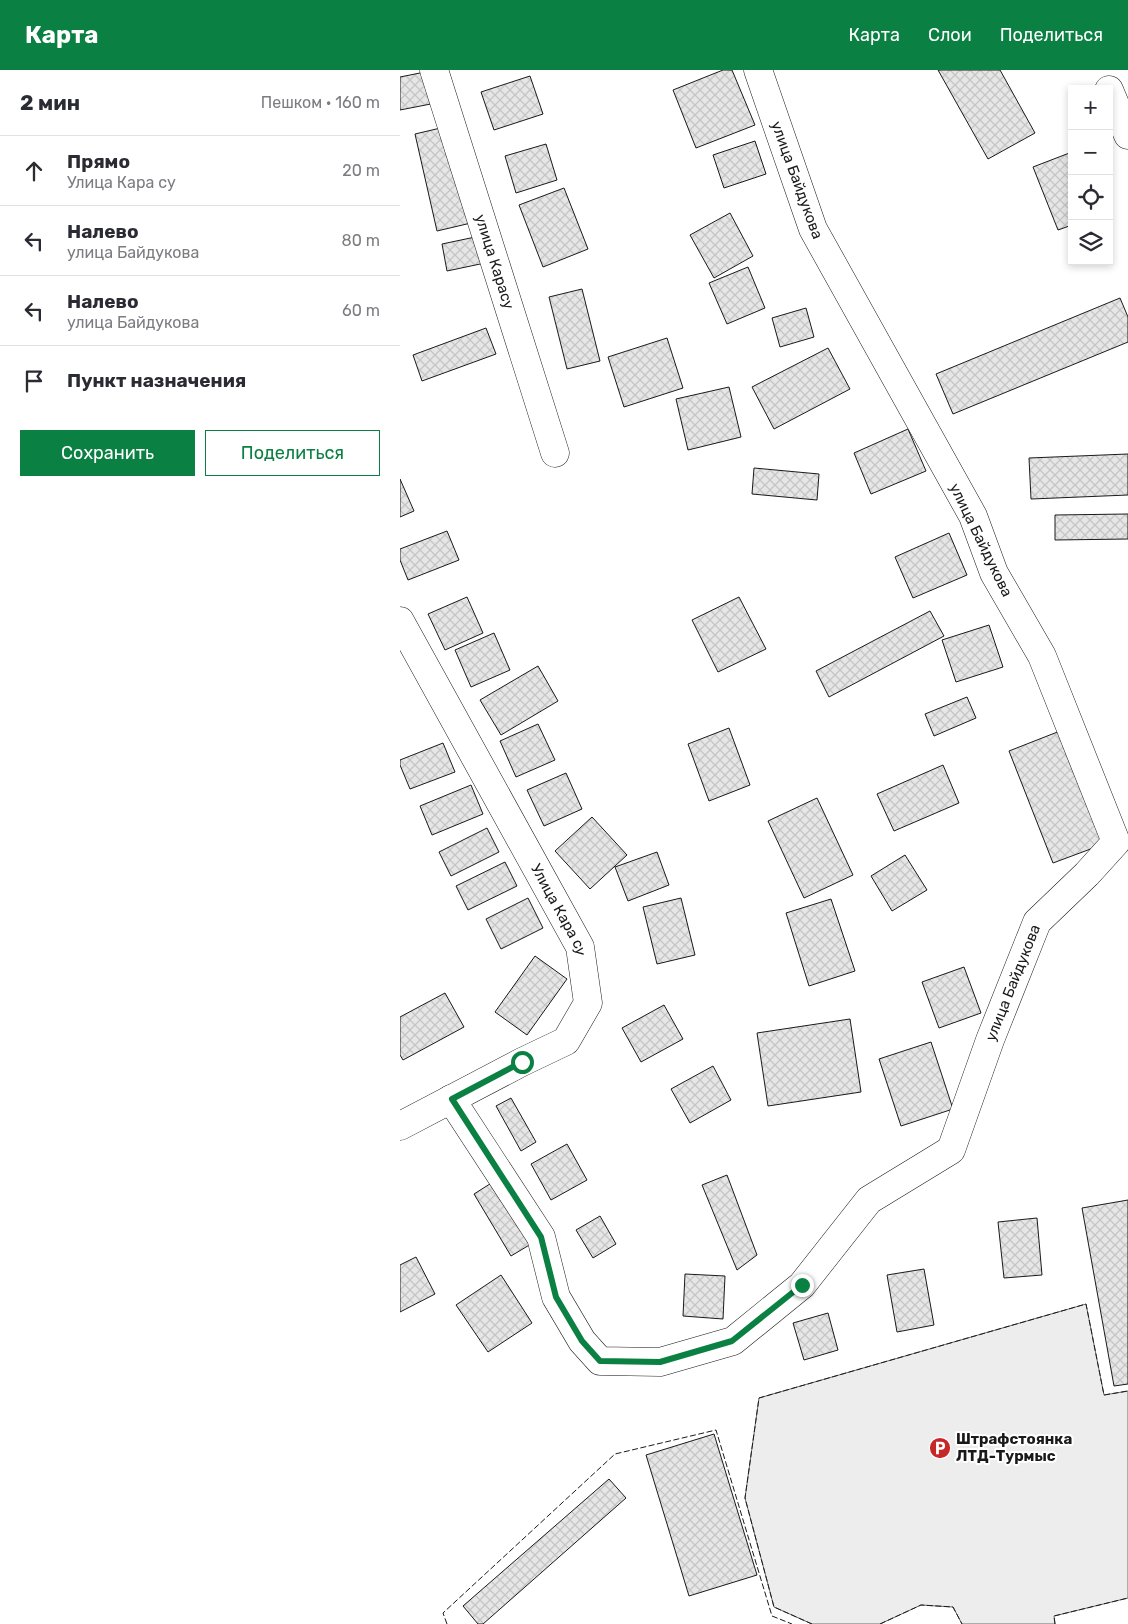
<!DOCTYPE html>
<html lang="ru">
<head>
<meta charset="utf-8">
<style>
  :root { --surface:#fff; --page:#f2f2f3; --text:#2b2b33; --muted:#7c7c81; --line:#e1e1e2; --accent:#0b8043 }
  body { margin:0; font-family:Rubik,sans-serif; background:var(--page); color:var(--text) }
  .controls { position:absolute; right:15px; top:15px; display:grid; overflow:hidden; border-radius:0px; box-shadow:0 2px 8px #0003 }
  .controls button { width:45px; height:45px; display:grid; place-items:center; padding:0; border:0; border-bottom:1px solid var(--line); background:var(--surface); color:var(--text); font:25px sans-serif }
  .stop { position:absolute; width:15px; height:15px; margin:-11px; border:4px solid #0b8043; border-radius:50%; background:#fff }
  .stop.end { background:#0b8043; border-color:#fff; box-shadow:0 1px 5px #0008 }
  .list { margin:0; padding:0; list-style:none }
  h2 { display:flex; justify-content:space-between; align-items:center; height:65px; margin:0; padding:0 20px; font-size:21px }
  h2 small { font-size:16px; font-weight:400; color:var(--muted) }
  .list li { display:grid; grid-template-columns:32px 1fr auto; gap:15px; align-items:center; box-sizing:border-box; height:70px; padding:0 20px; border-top:1px solid var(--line) }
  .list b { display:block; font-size:19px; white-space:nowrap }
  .list p { margin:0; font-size:16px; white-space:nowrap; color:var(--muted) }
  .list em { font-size:16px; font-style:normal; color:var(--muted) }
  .actions { display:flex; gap:10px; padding:15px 20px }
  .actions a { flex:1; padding:11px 0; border:1px solid var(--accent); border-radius:0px; text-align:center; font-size:18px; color:var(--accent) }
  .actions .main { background:var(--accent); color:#fff }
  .icon { flex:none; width:28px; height:28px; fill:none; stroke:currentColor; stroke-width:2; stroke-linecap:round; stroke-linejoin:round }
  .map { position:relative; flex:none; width:728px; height:1554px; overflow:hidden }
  header { display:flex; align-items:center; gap:30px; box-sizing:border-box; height:70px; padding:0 25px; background:var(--accent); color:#fff }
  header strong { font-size:24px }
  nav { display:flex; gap:28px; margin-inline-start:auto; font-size:18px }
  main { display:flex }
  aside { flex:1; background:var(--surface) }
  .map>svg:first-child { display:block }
  .parking { fill:#ededed; stroke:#6a6a6a }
  .building { fill:url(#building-cross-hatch); stroke:#1a1a1a }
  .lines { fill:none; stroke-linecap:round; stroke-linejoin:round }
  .minor-casing { stroke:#1a1a1a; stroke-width:29 }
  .major-casing { stroke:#1a1a1a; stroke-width:29 }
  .minor { stroke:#fff; stroke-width:28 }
  .major { stroke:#fff; stroke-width:28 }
  .fence { stroke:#1a1a1a; stroke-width:1; stroke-dasharray:6 2.5; stroke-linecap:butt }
  .route { stroke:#0b8043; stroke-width:6 }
  .labels { text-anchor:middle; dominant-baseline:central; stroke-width:4; stroke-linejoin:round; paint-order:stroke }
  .street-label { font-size:15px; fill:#1a1a1a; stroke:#fff }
  .poi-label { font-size:15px; font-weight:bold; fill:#1a1a1a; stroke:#fff; text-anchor:start }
</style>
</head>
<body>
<header>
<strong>Карта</strong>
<nav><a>Карта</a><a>Слои</a><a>Поделиться</a></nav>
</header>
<main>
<aside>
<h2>2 мин<small>Пешком · 160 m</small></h2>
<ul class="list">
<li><svg class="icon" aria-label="ahead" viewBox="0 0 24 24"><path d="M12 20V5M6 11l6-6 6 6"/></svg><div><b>Прямо</b><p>Улица Кара су</p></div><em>20 m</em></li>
<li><svg class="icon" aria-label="left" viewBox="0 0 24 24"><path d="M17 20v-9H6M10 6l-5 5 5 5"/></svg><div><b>Налево</b><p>улица Байдукова</p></div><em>80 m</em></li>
<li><svg class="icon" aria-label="left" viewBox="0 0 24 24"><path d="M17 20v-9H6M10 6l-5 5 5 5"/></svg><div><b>Налево</b><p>улица Байдукова</p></div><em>60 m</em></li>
<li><svg class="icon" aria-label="arrive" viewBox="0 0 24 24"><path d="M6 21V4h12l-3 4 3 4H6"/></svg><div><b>Пункт назначения</b></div></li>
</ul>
<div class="actions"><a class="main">Сохранить</a><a>Поделиться</a></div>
</aside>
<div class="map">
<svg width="728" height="1554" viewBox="0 0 728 1554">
  <defs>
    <pattern id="building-cross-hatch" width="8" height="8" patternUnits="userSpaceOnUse" patternTransform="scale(1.25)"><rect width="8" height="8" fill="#e6e6e6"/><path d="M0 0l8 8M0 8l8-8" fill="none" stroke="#c5c5c5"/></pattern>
  </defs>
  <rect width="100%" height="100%" fill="#fff"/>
  <!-- parking -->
  <path class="parking" d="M686,1234L704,1325L728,1321V1528L654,1546L655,1554H562L553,1537L521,1535L480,1554H412L374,1537L345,1428L359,1328Z"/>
  <!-- building -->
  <path class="building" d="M35,0L41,32L0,40V7Z
    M323,0H332L355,55L296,78L273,20Z
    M538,0H600L635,63L588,89Z
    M130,6L143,44L94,60L81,22Z
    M49,56L71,153L37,161L15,64Z
    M355,71L366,104L324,118L313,85Z
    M146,74L157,110L116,123L105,86Z
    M672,82V155L658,160L633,97Z
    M164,118L188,179L143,197L119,135Z
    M330,143L353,186L314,208L290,165Z
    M80,166L85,193L47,201L42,174Z
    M348,197L365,238L327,254L309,213Z
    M182,219L200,291L167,299L149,227Z
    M720,228L728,247V272L553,344L536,304Z
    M406,238L414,267L380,277L372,248Z
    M86,258L96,284L22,311L13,285Z
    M267,268L283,318L224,337L208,287Z
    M428,278L450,319L374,359L352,317Z
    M329,317L341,367L288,380L276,329Z
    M508,359L526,401L471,424L454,383Z
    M728,384V425L631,429L629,388Z
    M354,398L419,404L417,430L352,424Z
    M0,409L14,441L0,447Z
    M728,444V469L655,470V445Z
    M47,461L59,490L8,510L0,490V479Z
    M549,463L567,505L513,528L495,487Z
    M67,527L83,563L45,580L28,544Z
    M339,527L366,579L318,602L292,550Z
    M530,541L544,566L429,627L416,601Z
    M589,555L603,597L556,612L542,570Z
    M94,563L110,600L71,617L55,580Z
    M138,596L158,631L101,665L80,630Z
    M567,627L576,648L534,666L525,644Z
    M138,654L155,690L116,707L100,671Z
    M329,658L350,715L309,731L288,674Z
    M660,661L704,774L653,793L609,681Z
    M43,673L55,702L10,719L0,695V690Z
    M543,695L559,733L494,761L477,724Z
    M166,703L182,739L144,756L127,720Z
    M71,715L83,744L32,765L20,736Z
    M417,728L453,805L404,828L368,751Z
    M192,747L227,785L190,819L155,781Z
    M87,758L99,782L51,806L39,782Z
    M257,782L269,815L228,831L215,797Z
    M505,785L527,820L492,841L471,806Z
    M105,792L117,816L68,840L56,816Z
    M128,828L143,858L101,879L86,849Z
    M281,828L295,885L257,894L243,837Z
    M431,829L455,901L409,916L386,843Z
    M135,886L167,909L127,965L95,942Z
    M564,897L581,943L539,958L522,912Z
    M45,923L64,957L3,990L0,985V947Z
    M264,935L283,969L241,992L222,958Z
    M450,949L461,1022L368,1036L357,963Z
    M531,972L553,1039L501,1056L479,989Z
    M313,996L331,1030L290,1053L271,1019Z
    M111,1028L136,1072L121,1081L96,1036Z
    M167,1074L187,1110L151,1130L131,1094Z
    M327,1105L357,1185L337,1200L302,1115Z
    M93,1112L131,1174L111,1186L74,1124Z
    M728,1130V1314L714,1316L682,1138Z
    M200,1146L216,1174L193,1188L176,1160Z
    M637,1148L642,1205L604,1208L598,1152Z
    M16,1187L35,1224L0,1242V1195Z
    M524,1199L534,1255L497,1262L487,1205Z
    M285,1204L325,1206L323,1249L283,1246Z
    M101,1205L132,1253L88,1282L56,1235Z
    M428,1243L438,1280L404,1290L393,1253Z
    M314,1364L357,1505L289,1526L246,1385Z
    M209,1409L226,1428L83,1554H78L63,1536Z"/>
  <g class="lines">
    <!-- minor casing -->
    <g class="minor-casing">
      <g id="minor">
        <path id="s1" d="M34,0L155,383"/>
        <path id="s2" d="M0,551L180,877L188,933L166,971L122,992L0,1056"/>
        <path id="s3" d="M51,1029L141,1167L156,1227L182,1271L200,1291L260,1292L333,1271L402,1215L469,1130L551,1080L590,970L637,852L687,804L716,772L642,586L594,503L573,446L413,159L358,0"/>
      </g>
    </g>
    <!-- major casing -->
    <g class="major-casing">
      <path id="major" d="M709,20L728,65"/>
    </g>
    <!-- minor -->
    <use href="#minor" class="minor"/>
    <!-- major -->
    <use href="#major" class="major"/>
    <!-- fence -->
    <path class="fence" d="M47,1554L43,1543L215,1384L316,1360L372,1546L392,1554
      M412,1554L374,1537L345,1428L359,1328L686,1234L704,1325L728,1321
      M480,1554L521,1535L553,1537L562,1554
      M655,1554L654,1546L728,1528"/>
  </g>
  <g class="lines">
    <!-- route -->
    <path class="route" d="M122,992L52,1029L141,1167L156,1227L182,1271L200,1291L260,1292L332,1271L402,1215"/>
  </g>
  <!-- icons -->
  <defs>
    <g id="parking-disc" transform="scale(1.125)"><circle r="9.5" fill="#c62828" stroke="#fff"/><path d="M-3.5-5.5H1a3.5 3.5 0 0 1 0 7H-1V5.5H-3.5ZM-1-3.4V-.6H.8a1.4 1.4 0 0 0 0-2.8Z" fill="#fff"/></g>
  </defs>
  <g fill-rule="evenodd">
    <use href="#parking-disc" x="540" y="1378"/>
  </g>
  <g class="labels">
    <!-- street labels -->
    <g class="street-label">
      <text transform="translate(397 110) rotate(70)">улица Байдукова</text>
      <text stroke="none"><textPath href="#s1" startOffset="201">улица Карасу</textPath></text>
      <text transform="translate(581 470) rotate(64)">улица Байдукова</text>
      <text stroke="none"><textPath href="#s2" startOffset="330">Улица Кара су</textPath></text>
      <text stroke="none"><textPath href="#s3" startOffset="912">улица Байдукова</textPath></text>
    </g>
    <!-- poi labels -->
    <g class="poi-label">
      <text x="556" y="1369">Штрафстоянка<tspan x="556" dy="17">ЛТД-Турмыс</tspan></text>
    </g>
  </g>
</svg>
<div class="controls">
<button>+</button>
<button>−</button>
<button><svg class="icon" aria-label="locate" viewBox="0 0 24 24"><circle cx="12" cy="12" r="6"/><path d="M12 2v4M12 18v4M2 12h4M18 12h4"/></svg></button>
<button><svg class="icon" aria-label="layers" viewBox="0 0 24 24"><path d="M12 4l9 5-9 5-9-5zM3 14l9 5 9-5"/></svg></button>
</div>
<div class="stop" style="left:122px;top:992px"></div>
<div class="stop end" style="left:402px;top:1215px"></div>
</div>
</main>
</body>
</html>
